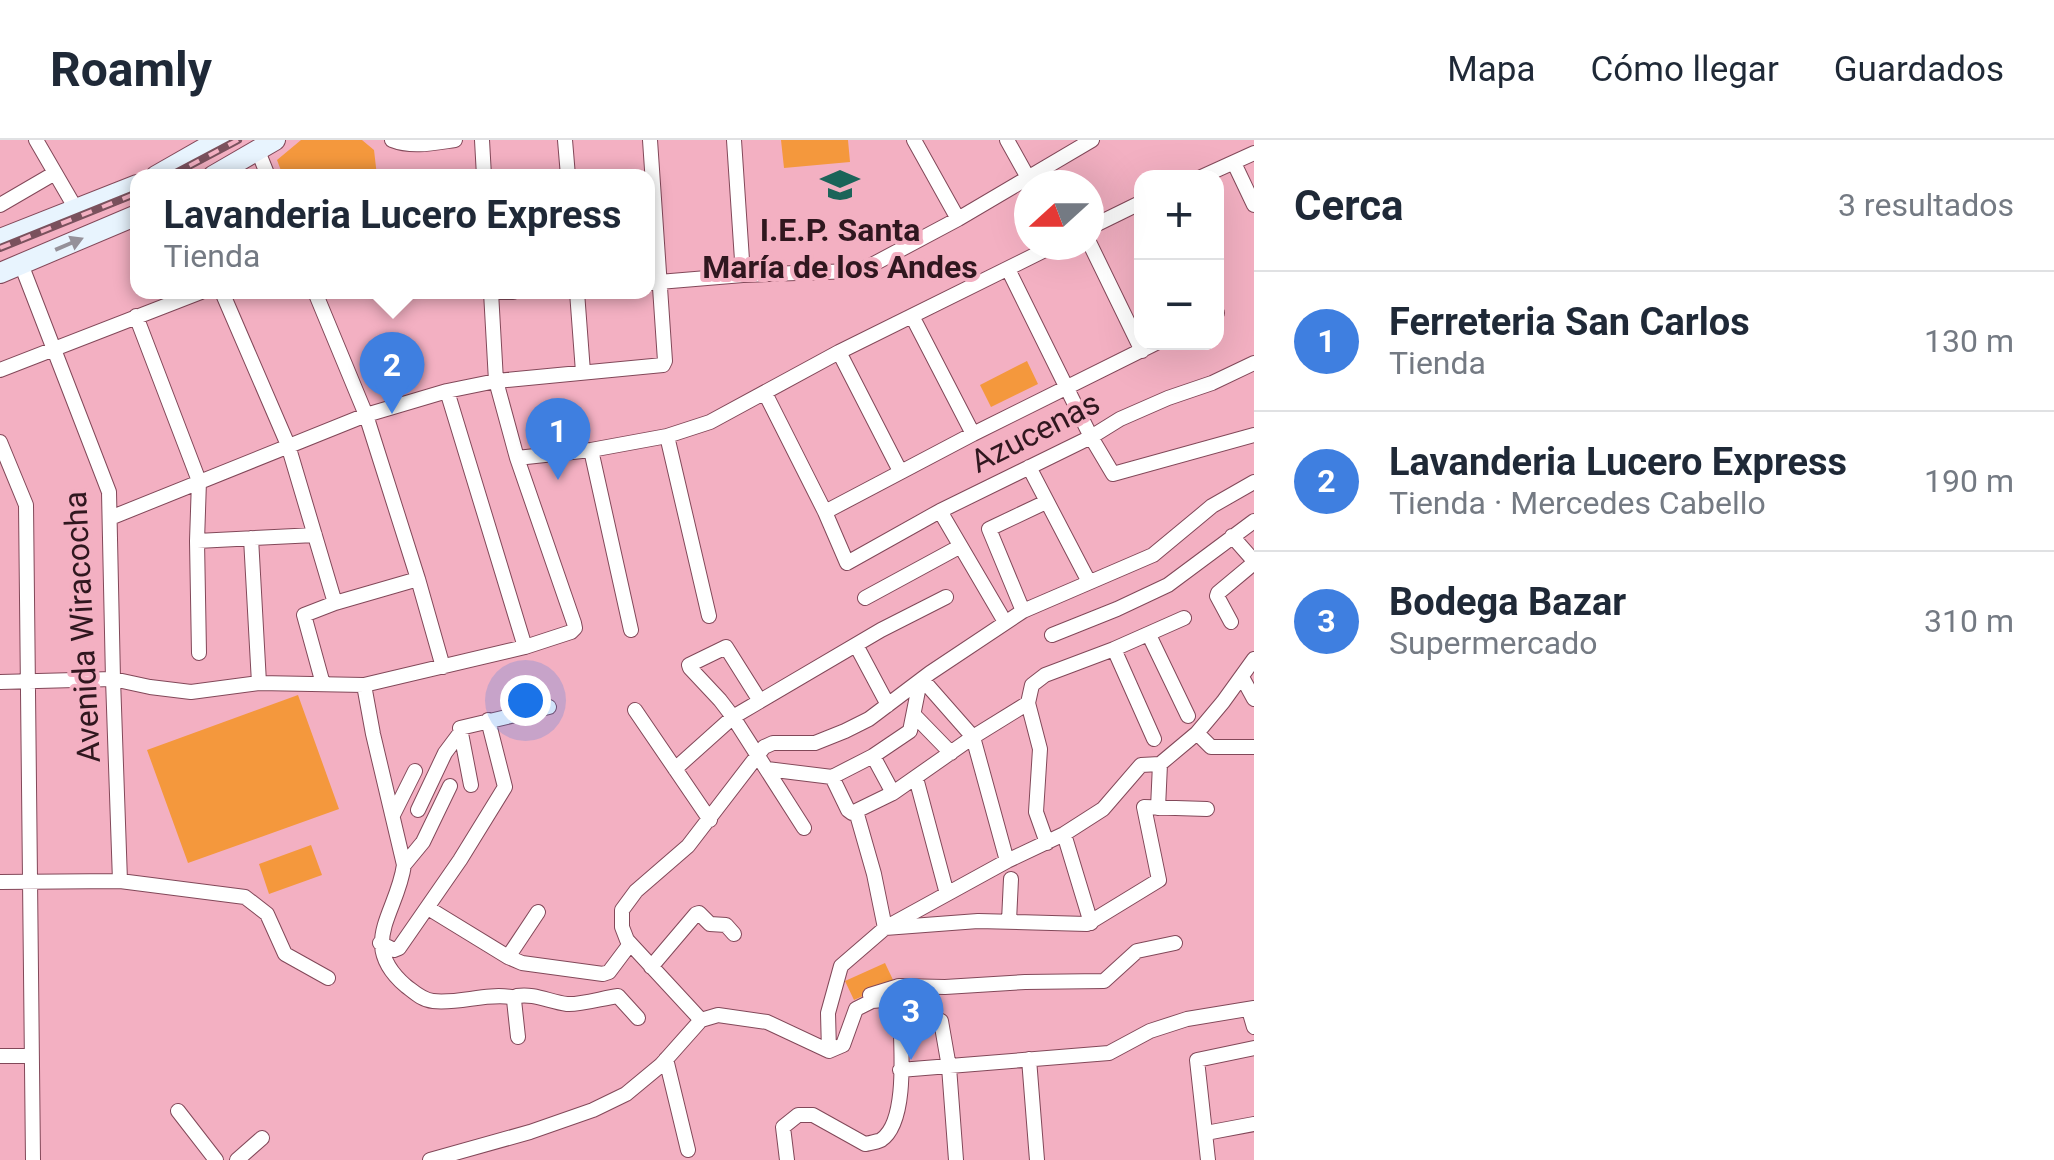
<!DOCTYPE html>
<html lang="es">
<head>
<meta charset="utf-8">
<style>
  :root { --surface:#fff; --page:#f6f6f7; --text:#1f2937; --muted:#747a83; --line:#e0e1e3; --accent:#b45309 }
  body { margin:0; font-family:Roboto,sans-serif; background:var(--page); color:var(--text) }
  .controls { position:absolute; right:30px; top:30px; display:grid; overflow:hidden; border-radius:20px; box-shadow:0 10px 40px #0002 }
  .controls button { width:90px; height:90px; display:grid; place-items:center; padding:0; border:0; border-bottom:2px solid var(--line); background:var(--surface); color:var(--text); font:50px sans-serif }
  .compass { position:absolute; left:1014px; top:30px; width:90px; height:90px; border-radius:50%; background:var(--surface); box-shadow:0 10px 40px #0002; rotate:249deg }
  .you { position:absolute; left:525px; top:560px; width:35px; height:35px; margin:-25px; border:8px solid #fff; border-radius:50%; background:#1a73e8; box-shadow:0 0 0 15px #1a73e833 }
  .badge { display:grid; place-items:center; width:65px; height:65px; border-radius:50%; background:var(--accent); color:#fff; font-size:32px; font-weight:700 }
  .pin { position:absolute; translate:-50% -82px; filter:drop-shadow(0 2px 5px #0008) }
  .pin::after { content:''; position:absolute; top:52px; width:35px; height:30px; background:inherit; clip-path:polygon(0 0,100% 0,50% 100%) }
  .popup { position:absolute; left:130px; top:29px; width:525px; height:130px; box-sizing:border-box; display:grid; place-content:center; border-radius:20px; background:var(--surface); filter:drop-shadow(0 2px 8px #0005); font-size:32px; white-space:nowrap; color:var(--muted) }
  .popup b { font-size:38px; color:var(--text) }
  .popup::after { content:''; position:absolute; left:50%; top:100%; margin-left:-20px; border:20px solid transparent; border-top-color:var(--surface) }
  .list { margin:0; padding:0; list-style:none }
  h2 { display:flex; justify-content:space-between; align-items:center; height:130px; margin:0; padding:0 40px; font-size:42px }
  h2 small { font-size:32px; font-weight:400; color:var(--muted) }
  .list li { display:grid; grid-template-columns:65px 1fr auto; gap:30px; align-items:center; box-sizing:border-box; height:140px; padding:0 40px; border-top:2px solid var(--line) }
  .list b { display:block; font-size:38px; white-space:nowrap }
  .list p { margin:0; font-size:32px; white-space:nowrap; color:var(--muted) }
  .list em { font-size:32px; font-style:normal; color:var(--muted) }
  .map { position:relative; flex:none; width:1254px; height:1020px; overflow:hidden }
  header { display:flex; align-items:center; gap:60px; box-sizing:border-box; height:140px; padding:0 50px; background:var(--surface); border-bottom:2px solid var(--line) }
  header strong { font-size:48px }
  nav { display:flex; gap:55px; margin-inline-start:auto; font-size:35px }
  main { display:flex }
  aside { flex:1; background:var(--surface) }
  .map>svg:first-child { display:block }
  .green { fill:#f4983d }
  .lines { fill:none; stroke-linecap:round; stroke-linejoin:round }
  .street-casing { stroke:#824859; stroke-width:16 }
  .secondary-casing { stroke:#824859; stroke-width:22 }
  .street { stroke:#fff; stroke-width:14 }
  .secondary { stroke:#e8f4fe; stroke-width:20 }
  .rail-casing { stroke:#7a515d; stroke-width:8 }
  .rail { stroke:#f3b0c2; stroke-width:4; stroke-dasharray:11; stroke-linecap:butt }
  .oneway { fill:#95919a }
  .labels { text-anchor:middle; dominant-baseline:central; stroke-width:8; stroke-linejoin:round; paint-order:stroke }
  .poi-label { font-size:32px; font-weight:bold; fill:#30171f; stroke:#f3b0c2 }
  .street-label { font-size:32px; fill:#30171f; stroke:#f3b0c2 }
</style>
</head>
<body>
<header>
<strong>Roamly</strong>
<nav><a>Mapa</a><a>Cómo llegar</a><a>Guardados</a></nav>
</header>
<main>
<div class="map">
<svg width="1254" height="1020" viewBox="0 0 1254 1020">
  <rect width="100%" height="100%" fill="#f3b0c2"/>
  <!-- green -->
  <path class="green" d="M301,0H362L374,10L377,36H283L277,20Z
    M781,0H848L850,22L784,28Z
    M1027,221L1038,244L991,267L980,245Z
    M298,555L339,669L188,723L147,610Z
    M311,705L322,735L269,754L259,724Z
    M885,823L894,842L854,860L845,841Z"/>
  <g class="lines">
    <!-- street casing -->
    <g class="street-casing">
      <path id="street" d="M36,0L76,69
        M392,0C412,8 434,3 455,0
        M482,0L484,36
        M565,0L568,36
        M734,0L743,135
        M914,0L958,79
        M1007,0L1027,36
        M258,11L268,36
        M1234,23L1254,65
        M1199,38L1254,13
        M0,65L55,33
        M1089,88L1142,62
        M1089,102L1142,211
        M21,124L109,352L113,539L120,741
        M1008,129L1091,297L1113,334L1254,295
        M647,143L743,135L853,131L868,127L958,79L1092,0
        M222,152L288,305L335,463
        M315,152L366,275L418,439L443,527
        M491,152H513
        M577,152L583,232
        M1216,173H1217
        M136,176L199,341L197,401L199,513
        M912,176L973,294
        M839,212L900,331
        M0,230L201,152
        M447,251L525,507
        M765,253L825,372L847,423L940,371L1091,297L1120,279L1168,258L1212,243L1254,223
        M667,296L709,476
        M0,302L26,365L33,1020
        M591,310L631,490
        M517,318L591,310L667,296L710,282L839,212L1055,105
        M1029,327L1089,442
        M940,371L1005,482
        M825,372L973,294L1158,202
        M110,378L366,275L447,251L496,241L663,225L665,221L650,0
        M1232,396L1254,421
        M251,398L259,543
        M197,401L315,395
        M865,458L959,407
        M1023,471L989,389L1046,362
        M1231,482L1217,456L1218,453L1254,423
        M1052,495L1117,469L1168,445L1254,381
        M1149,495L1188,576
        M856,505L888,565
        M1114,509L1154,599
        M1242,537L1254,559
        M922,539L973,597L1007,721
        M0,542L113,539L150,547L191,552L259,543L364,545L525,507L571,492L575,488L574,483L517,318L496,241L491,152
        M323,544L304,475L335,463L418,439
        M364,545L373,594L404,725C397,774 357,804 406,846C414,852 422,860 433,861C459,864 485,853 511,857L514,860L518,897
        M760,561L726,507L689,525L690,528L720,560L733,577L804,688
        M1028,563L1040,609L1036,672L1047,703
        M635,570L710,680
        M914,575L951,613
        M1197,593L1211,607H1254
        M873,616L893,653
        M675,629L733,577L881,490L946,457
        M767,629L832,637L873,616L910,591L920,541
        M832,637L848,670L852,673L893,653L973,597L1028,563L1032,545L1045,535L1114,509L1184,478
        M916,638L947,754
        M471,645L460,588L549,567
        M1158,668L1160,624
        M418,670L445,613L460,593
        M856,671L874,734L885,788L978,781L1087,784L1159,740L1144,667L1207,669
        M393,675L415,631
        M1064,694L1091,783
        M404,725L423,702L450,646
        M0,742L120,741L245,757L267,774L285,814L328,838
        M428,768L508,817L522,823L603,834L609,832L630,804
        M1009,781L1011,739
        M380,803L394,810L399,808L460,720L505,647L488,580
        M508,817L538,772
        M651,827L696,774L699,773L710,784L726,785L734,794
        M870,855L899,846L945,847L1025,842L1104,841L1137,811L1175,803
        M514,860L517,856C534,853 550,862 567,864C580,865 603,858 618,856L638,878
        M1249,870L1254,887
        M701,880L627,800L622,787V770L636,751L688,706L764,607L773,603H815L845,591L869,579L930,533L1023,471L1153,415L1212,366L1254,342
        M941,881L949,927L956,1020
        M829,911L828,873L841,826L885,788L1007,721L1064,694L1103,669L1141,625L1160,624L1197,593L1223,562L1254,519
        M0,916H32
        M666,919L688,1010
        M1029,919L1037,1020
        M900,930L1109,913L1150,891L1187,879L1254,868
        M178,971L216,1020
        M1206,993L1254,984
        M237,1020L262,998
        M430,1020L530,992L593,970L626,954L661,925L701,880L718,875L767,882L829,911L843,905L856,869L872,861L895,859L900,865C900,897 910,981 881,1000C880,1001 866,1004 865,1004L813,975H798L783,987L787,1020
        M1208,1020L1197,920L1254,908"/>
    </g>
    <!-- secondary casing -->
    <g class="secondary-casing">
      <path id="secondary" d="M156,36L219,0
        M213,36L275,0
        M0,99L137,45
        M0,133L137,75"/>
    </g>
    <!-- street -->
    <use href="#street" class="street"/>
    <!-- secondary -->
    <use href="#secondary" class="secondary"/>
    <!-- rail casing -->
    <g class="rail-casing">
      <path id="rail" d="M170,36L238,0
        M0,108L137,53"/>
    </g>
    <!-- rail -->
    <use href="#rail" class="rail"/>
  </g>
  <!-- one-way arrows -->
  <defs><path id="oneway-solid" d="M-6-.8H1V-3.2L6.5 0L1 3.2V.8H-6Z" transform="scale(2.5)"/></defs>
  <use class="oneway" href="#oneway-solid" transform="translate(69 104) rotate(-23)"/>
  <!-- icons -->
  <defs>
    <g id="school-bare" transform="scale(3)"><path d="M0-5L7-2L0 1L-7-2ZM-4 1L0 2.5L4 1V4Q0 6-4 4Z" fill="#1b6459" stroke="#f3b0c2" stroke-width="2.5" paint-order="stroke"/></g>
  </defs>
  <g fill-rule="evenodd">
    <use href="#school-bare" x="840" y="45"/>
  </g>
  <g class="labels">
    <!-- poi labels -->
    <g class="poi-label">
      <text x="840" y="90">I.E.P. Santa<tspan x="840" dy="37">María de los Andes</tspan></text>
    </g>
    <!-- street labels -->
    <g class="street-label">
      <text transform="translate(1035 292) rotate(-27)">Azucenas</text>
      <text transform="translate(82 487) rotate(-93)">Avenida Wiracocha</text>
    </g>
  </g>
</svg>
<div class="controls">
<button>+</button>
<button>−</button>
</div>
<svg class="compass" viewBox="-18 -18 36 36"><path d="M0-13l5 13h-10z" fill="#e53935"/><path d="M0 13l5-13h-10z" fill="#747a83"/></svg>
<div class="you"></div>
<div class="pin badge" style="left:558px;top:340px;background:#3f7fe0">1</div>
<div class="pin badge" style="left:392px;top:274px;background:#3f7fe0">2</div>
<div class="popup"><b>Lavanderia Lucero Express</b>Tienda</div>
<div class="pin badge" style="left:911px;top:920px;background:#3f7fe0">3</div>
</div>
<aside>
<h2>Cerca<small>3 resultados</small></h2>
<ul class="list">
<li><span class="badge" style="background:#3f7fe0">1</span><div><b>Ferreteria San Carlos</b><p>Tienda</p></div><em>130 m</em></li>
<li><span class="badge" style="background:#3f7fe0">2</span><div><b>Lavanderia Lucero Express</b><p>Tienda · Mercedes Cabello</p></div><em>190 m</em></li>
<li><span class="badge" style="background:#3f7fe0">3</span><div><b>Bodega Bazar</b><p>Supermercado</p></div><em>310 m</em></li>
</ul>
</aside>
</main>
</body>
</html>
